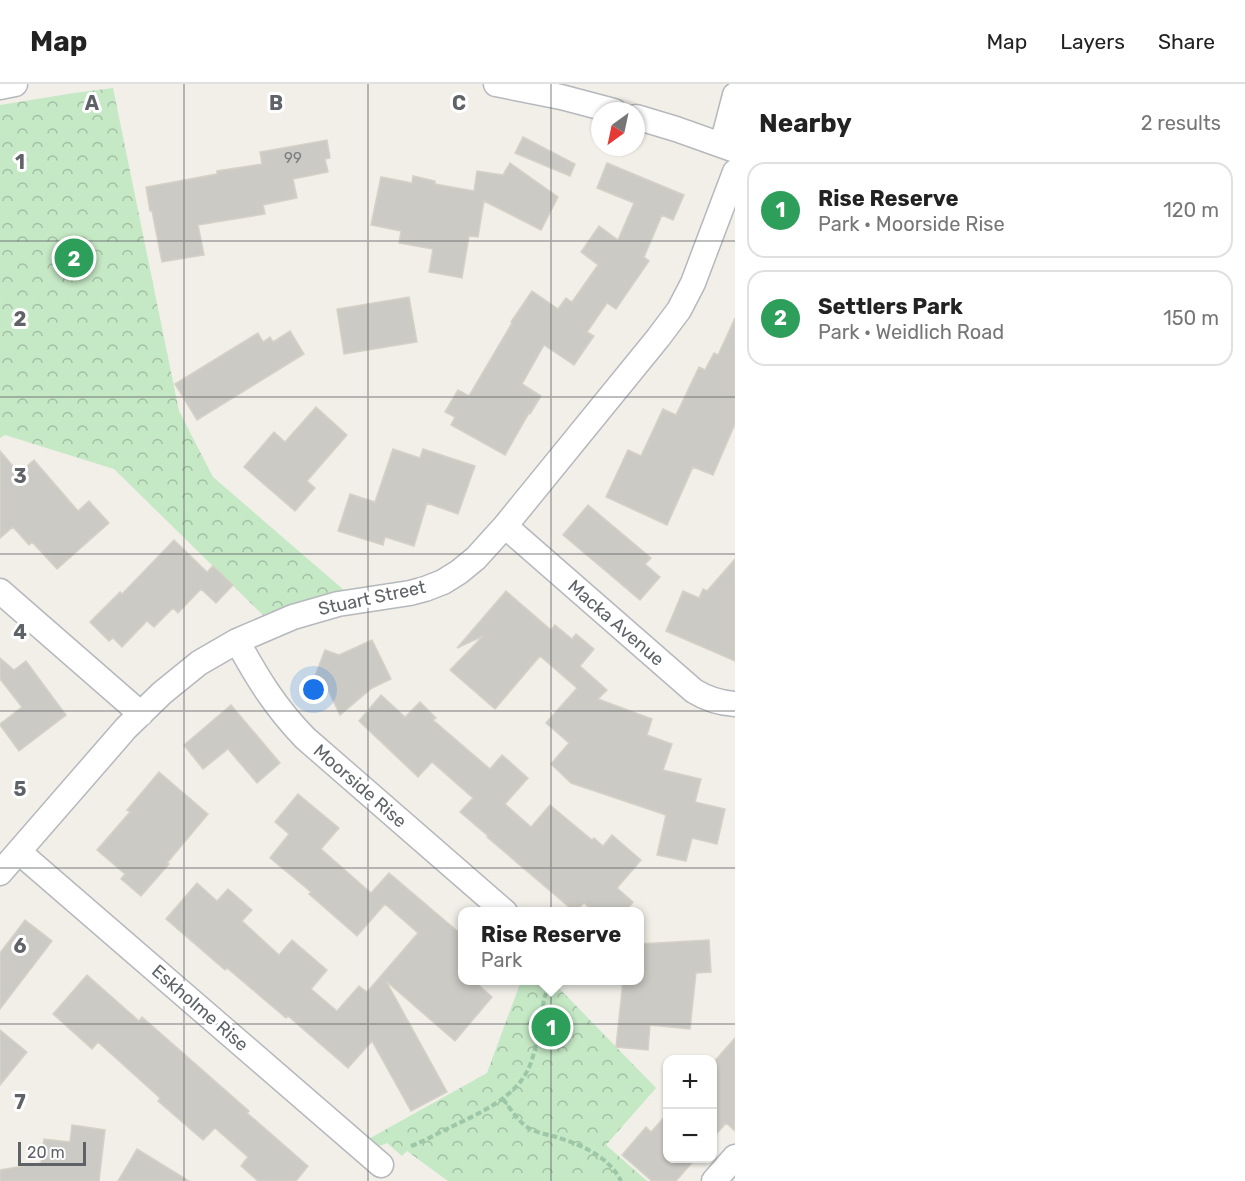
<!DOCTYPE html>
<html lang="en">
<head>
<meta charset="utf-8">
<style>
  :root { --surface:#fff; --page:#f6f6f6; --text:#222; --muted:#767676; --line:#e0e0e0; --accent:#ea4335 }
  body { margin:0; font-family:Rubik,sans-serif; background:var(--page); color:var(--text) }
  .controls { position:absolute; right:18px; bottom:18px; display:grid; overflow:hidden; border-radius:12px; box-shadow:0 2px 4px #0004 }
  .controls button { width:54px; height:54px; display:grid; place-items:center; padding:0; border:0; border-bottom:2px solid var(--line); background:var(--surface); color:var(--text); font:30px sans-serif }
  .compass { position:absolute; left:591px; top:18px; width:54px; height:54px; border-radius:50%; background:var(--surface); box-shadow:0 2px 4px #0004; rotate:213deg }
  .scale { position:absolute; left:18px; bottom:15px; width:68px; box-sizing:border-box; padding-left:6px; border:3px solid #5f6368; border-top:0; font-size:16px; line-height:21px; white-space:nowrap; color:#5f6368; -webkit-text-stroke:4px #fff; paint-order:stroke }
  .you { position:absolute; left:314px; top:606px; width:21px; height:21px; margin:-15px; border:4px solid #fff; border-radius:50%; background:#1a73e8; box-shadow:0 0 0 9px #1a73e833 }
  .badge { display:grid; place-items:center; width:39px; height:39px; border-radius:50%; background:var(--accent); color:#fff; font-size:20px; font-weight:700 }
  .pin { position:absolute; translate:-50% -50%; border:3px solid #fff; box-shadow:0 2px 6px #0006 }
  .popup { position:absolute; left:458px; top:823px; width:186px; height:78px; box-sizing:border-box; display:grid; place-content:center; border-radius:12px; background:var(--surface); filter:drop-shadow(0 2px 4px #0005); font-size:20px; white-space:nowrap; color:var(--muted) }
  .popup b { font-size:22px; color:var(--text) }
  .popup::after { content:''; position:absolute; left:50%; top:100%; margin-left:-12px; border:12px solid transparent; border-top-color:var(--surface) }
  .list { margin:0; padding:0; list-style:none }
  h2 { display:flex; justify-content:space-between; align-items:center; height:78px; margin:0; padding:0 24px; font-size:26px }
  h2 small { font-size:20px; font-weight:400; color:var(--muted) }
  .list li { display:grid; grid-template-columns:39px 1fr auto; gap:18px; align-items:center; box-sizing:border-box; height:96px; margin:0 12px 12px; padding:0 12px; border:2px solid var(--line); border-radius:18px }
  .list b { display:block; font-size:22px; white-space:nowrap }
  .list p { margin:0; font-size:20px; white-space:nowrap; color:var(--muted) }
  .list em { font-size:20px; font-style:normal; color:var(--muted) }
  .map { position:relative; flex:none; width:735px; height:1097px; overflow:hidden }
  header { display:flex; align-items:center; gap:36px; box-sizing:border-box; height:84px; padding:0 30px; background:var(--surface); border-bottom:2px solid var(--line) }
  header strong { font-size:28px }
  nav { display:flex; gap:33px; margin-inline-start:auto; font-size:21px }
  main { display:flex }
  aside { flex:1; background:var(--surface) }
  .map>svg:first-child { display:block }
  .forest { fill:url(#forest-crowns) }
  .building { fill:#cccac5; stroke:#d6d1c6; stroke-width:1.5 }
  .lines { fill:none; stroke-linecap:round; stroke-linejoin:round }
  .minor-casing { stroke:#b5b8bc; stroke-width:27 }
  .path { stroke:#9cc7a9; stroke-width:4; stroke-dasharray:6 3; stroke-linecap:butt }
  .minor { stroke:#fff; stroke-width:24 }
  .grid { fill:none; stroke:#5f6368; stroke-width:1.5; stroke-opacity:0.55 }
  .labels { text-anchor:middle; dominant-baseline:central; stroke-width:6; stroke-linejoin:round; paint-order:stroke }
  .number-label { font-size:15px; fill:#7a7d7f }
  .street-label { font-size:18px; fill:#5f6368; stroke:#fff }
  .grid-label { font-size:20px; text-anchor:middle; font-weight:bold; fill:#5f6368; stroke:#fff; stroke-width:6; stroke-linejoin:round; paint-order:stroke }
</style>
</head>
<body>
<header>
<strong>Map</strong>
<nav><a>Map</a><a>Layers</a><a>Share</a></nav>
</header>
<main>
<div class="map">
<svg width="735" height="1097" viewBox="0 0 735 1097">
  <defs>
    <pattern id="forest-crowns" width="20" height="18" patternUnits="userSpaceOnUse" patternTransform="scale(1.5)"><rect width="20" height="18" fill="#c5e8c5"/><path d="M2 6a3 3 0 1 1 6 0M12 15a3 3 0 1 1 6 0" fill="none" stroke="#a3c0a4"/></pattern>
  </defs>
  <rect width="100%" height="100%" fill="#f1efe8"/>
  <!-- forest -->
  <path class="forest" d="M113,4L179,327L213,393L345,507L300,519L264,532L114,385L5,351L0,354V21L74,9Z
    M521,897H552L656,1004L606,1061L647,1097H448L407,1067L402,1072L387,1059C378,1064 374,1062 365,1057L487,989Z"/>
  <!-- building -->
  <path class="building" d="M523,53L575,80L570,92L515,69Z
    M327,56L330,74L325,75L328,88L293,95L297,114L263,121L265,130L198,141L204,171L162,178L152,127H150L146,103L217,90V87L262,80L260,68Z
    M510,79L558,113L541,146L484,117L478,153L469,152L462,194L429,188L433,165L399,159L401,147L371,141L381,93L412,99L413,92L435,97V100L474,107L477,87L503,91Z
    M607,79L684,111L673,136L662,131L644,173L649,177L616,225L607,219L587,248L594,252L574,281L544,261L522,300L541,312L530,330L529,329L505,371L451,341L455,333L445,328L458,306L469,312L512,239L511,238L532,207L558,225L566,214L572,218L598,181L581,168L599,142L618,156L634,119L597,104Z
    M409,213L417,258L344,270L337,225Z
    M735,234V340L713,391L693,383L667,441L606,413L628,366L641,372L663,325L676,331L699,283L705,286L714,269L718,271Z
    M290,247L304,270L197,336L175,300L258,249L263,258L270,253L273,258Z
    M316,323L347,351L307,397L315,404L295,427L244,383L274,348L285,358Z
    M393,365L420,374L423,365L475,382L458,430L427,419L414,462L385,453L383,461L338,447L350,410L375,418Z
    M0,367L19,389L34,376L78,427L89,417L109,439L57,485L32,458L29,461L13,443L0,454Z
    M588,421L651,474L645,480L660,493L640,516L563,451Z
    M174,456L207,488L213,482L233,501L216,519L201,505L178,529L173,524L154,543L147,537L122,563L113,554L109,557L90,538L120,508L122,510Z
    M735,475V577L666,547L683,507L699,514L703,505L707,507Z
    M506,507L551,546L555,541L572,555L576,550L594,565L580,582L607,606L598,615L652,635L647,651L672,660L663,686L701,695L695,718L725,725L717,760L692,754L686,777L657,771L666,731L571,699L551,680L569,659L546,639L577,604L540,572L495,625L450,586L483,552L457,564Z
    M372,556L391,595L372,604L340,631L328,606L312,600L325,566L339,571Z
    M0,574L14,586L26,577L66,631L19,667L0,641V640L22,623L0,595Z
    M381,611L405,633L420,618L436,634L433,636L490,685L502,671L528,694L505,720L531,743L550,721L592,756L594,754L603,762L612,751L641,776L617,804L633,818L625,828H594L584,819L575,828L487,753L488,752L460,728L473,714L432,678L418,693L359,637Z
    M231,621L280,679L257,699L228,665L203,685L184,661Z
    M159,688L208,730L167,779L169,780L141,812L121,795L125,790L97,766L130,728L127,726Z
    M298,710L339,744L321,765L371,809L389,789L462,851V897H474L492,913L455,957L386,897L447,1008L411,1027L372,957L348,984L288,932L286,934L227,884L225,886L166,835L197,799L217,817L228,805L252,826L242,837L279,871L292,856L327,886L311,905L337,927L359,902L367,908L418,849L385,820L357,852L309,810L311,808L270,774L289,750L275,738Z
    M25,836L52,857L0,925V869Z
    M709,856L711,888L696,889L690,945L650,941L648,966L616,963L623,897H639V860Z
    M87,891L139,937L142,933L249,1027L247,1029L308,1082L296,1097H258L241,1082L248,1073L215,1044L203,1056L158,1017L160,1014L98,958L92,965L53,930Z
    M0,946L27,968L0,1001Z
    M735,954V1047L726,1039L712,1055V980Z
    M668,1029V1074H696L676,1097H652L622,1071L646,1043L651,1048Z
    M72,1041L105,1046L99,1097H0V1086L41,1079L44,1055L70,1058Z
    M137,1065L189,1097H118Z"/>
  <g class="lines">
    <!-- minor casing -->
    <g class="minor-casing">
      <path id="minor" d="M496,0L561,13L614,27
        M0,3L15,0
        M636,33L676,45L735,66
        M722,61L735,11
        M505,442L694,607C707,615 719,619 735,620
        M0,507L141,630
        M237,557C258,595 275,623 305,654L505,828
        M19,768L381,1081
        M0,789L126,644L162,609L199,579L237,557L293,533L338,520L410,509L425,505L443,498L459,488L476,474L505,442L658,254L679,226L693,199L735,88
        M714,1097L735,1073"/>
    </g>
    <!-- path -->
    <path class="path" d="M503,1015C510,1024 517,1036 527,1043C534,1048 545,1050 553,1052C579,1060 608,1071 621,1097
      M411,1062C425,1057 436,1050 449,1044C479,1029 517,1014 530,981C539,958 539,932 546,909"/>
    <!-- minor -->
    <use href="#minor" class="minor"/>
  </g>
  <!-- grid -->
  <path class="grid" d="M184,0V1097M368,0V1097M551,0V1097M0,157H735M0,313H735M0,470H735M0,627H735M0,784H735M0,940H735"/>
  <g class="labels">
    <!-- number labels -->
    <g class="number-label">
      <text x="293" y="74">99</text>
    </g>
    <!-- street labels -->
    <g class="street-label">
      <text transform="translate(372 514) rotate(-12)">Stuart Street</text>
      <text transform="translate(616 539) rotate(41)">Macka Avenue</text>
      <text transform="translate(360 702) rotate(41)">Moorside Rise</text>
      <text transform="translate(200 924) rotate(41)">Eskholme Rise</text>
    </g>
  </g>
  <g class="grid-label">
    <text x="92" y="26">A</text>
    <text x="276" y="26">B</text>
    <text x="459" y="26">C</text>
    <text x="20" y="85">1</text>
    <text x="20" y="242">2</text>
    <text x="20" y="399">3</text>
    <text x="20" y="555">4</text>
    <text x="20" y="712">5</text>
    <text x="20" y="869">6</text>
    <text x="20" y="1025">7</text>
  </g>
</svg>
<div class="controls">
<button>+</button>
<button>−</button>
</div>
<svg class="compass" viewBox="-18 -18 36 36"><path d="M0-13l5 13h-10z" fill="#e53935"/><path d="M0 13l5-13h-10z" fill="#767676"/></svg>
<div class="scale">20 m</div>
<div class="you"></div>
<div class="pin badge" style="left:551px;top:943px;background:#2e9e5b">1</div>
<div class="popup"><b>Rise Reserve</b>Park</div>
<div class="pin badge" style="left:74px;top:174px;background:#2e9e5b">2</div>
</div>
<aside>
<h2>Nearby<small>2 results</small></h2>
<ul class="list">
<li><span class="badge" style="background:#2e9e5b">1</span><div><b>Rise Reserve</b><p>Park · Moorside Rise</p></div><em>120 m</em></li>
<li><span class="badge" style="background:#2e9e5b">2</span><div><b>Settlers Park</b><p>Park · Weidlich Road</p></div><em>150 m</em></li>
</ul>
</aside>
</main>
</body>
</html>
